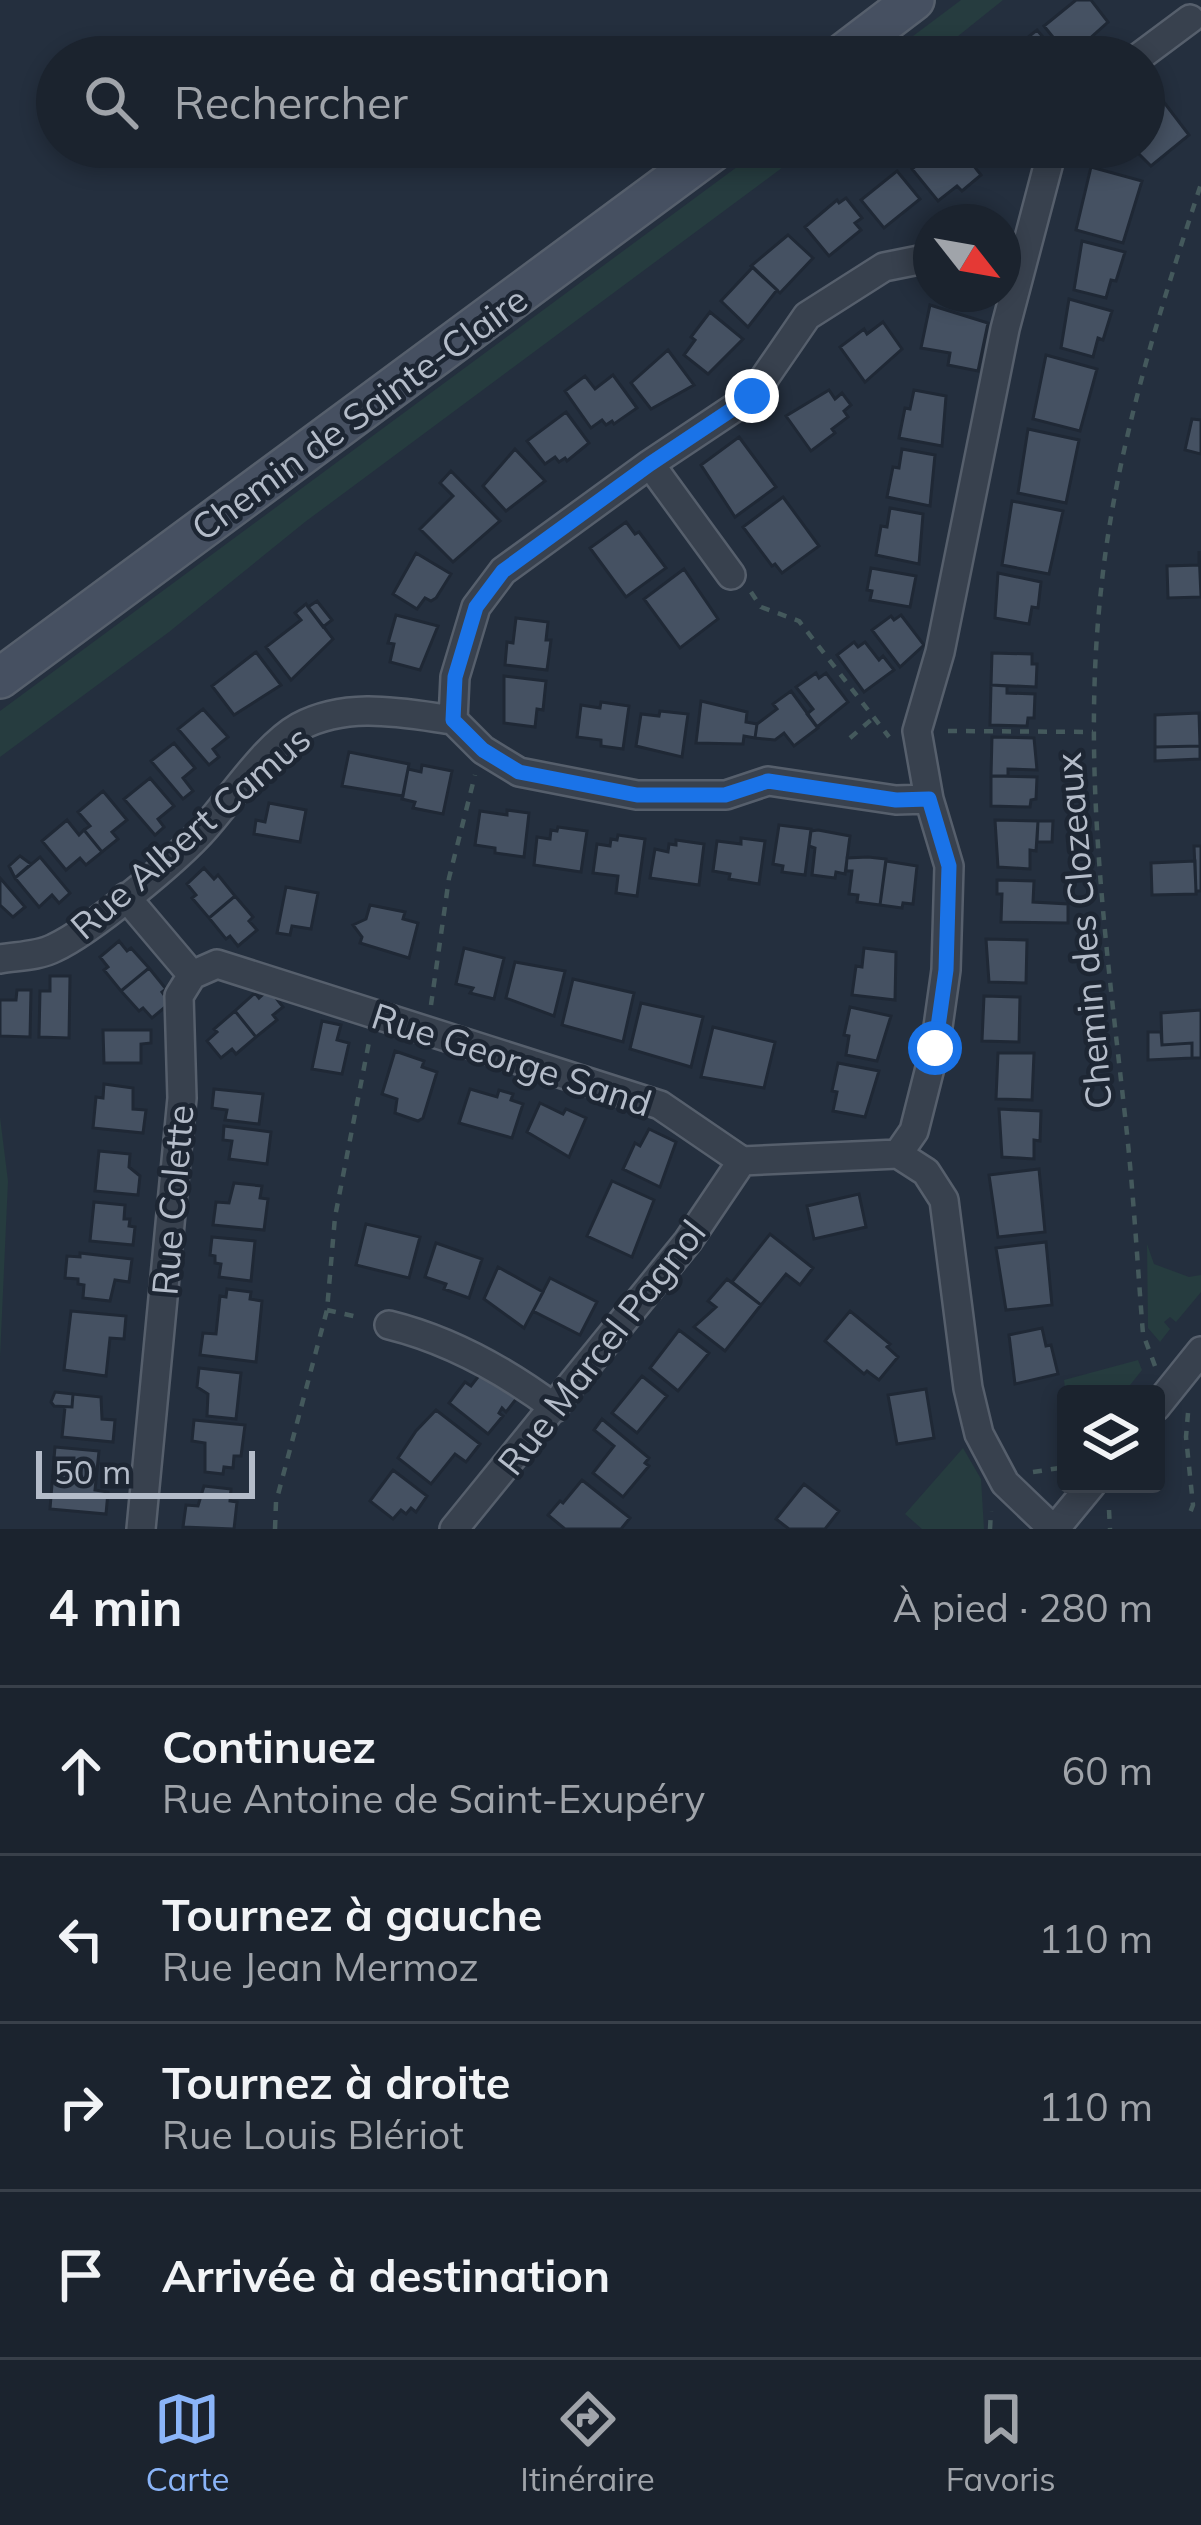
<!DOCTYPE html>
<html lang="fr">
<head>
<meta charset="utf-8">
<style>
  :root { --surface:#1b232e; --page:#282f3a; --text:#f1f3f6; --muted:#a0a4aa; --line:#39404a; --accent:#8ab4f8 }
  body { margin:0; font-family:Mulish,sans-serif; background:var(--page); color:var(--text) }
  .controls { position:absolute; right:36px; bottom:36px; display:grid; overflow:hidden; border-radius:12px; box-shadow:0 6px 18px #0003 }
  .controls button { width:108px; height:108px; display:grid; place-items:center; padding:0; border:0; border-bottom:3px solid var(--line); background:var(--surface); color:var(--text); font:60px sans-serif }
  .compass { position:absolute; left:913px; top:204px; width:108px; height:108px; border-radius:50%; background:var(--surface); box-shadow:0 6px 18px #0003; rotate:121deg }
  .scale { position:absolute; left:36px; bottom:30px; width:219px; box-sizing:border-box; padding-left:12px; border:6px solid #b4bcc9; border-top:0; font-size:33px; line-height:42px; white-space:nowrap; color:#b4bcc9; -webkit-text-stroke:9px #1d2633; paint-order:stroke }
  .stop { position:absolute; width:36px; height:36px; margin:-27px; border:9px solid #1a73e8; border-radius:50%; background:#fff }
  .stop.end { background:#1a73e8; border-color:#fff; box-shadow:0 3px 12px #0008 }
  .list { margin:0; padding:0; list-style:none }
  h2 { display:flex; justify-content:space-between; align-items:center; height:156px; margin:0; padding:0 48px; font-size:51px }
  h2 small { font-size:39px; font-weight:400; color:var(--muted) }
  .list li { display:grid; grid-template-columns:78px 1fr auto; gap:36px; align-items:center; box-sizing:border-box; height:168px; padding:0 48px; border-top:3px solid var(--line) }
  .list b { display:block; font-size:45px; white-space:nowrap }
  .list p { margin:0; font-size:39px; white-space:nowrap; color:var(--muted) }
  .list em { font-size:39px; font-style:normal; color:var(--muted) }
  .icon { flex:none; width:66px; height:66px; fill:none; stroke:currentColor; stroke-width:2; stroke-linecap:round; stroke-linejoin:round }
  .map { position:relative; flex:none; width:1201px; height:1529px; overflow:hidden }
  .search { position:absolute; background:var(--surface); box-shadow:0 6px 18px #0003; left:36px; right:36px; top:36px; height:132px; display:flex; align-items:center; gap:30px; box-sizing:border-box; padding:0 42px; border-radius:66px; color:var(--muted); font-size:45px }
  .sheet { height:828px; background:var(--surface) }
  nav { display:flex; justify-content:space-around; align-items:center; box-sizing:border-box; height:168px; border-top:3px solid var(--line); background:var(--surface); font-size:33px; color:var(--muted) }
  nav a { display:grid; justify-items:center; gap:6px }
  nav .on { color:var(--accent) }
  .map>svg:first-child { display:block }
  .green { fill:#263c3f }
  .building { fill:#455162; stroke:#1f2835; stroke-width:3 }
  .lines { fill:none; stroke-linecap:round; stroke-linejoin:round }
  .minor-casing { stroke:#565f6c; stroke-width:32 }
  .secondary-casing { stroke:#565f6c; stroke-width:44 }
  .path { stroke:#44595c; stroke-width:4.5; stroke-dasharray:9 9; stroke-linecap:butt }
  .minor { stroke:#38414e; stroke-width:27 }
  .secondary { stroke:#465061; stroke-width:39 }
  .route { stroke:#1a73e8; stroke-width:15 }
  .labels { text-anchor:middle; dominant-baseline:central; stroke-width:9; stroke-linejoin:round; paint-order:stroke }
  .street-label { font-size:36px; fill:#b4bcc9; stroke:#1d2633 }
</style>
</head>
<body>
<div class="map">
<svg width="1201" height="1529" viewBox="0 0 1201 1529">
  <rect width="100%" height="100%" fill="#242f3e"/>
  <!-- green -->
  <path class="green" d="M961,0H1003L932,57H885Z
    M764,147H810L305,522L169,632L0,757V711Z
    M0,1117L8,1181L0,1358Z
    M1147,1244L1154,1264L1189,1277L1201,1275V1292L1176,1322L1170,1317L1164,1322L1170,1329L1160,1342L1148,1328Z
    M1138,1360L1142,1370L1123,1394L1066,1396L1064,1380Z
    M963,1448L981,1479L984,1529H922L905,1514Z"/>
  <!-- building -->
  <path class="building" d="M1076,0H1091L1108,22L1069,57L1044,26Z
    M1037,30L1054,50L1046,57H1003Z
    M1150,84L1189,135L1151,166L1132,147H1144V89Z
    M939,147H959L981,175L962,191L957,186L938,201L912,169Z
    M1091,167L1142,181L1123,243L1076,230Z
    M897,171L920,199L884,228L861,200Z
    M846,198L862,218L855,223L861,230L829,256L805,227L837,200L839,203Z
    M788,235L813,258L780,293L751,266Z
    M1082,241L1125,252L1116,281L1111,280L1106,298L1074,290Z
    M753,267L777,290L748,327L721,301Z
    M1069,299L1112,311L1103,340L1098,338L1093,357L1061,348Z
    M930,305L988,323L978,371L948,365L950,353L921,348Z
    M710,312L743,339L708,374L684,355L695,340L691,337Z
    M883,322L902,349L865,382L840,347L864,329L867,334Z
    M668,350L694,385L651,409L631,383Z
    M1046,355L1097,369L1080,431L1033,419Z
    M613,375L637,408L614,424L612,421L606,425L602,420L591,428L565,391L585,376L595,389Z
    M829,390L835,399L842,393L851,405L844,411L848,417L832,429L835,433L811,451L786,416Z
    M914,390L946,396L942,446L899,438L905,408L910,409Z
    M566,412L589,443L567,461L565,458L559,462L555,457L545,464L527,441Z
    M1192,419L1201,420V454L1185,450Z
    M1028,429L1079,440L1066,503L1018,493Z
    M739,437L776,487L735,517L701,465Z
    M515,449L545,481L506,511L483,486Z
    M902,449L935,455L930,506L887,497L893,467L899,468Z
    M451,471L500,521L453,562L420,529L453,496L440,483Z
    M783,497L819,546L782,573L775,564L772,566L743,527Z
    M1012,501L1063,511L1049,574L1002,565Z
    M890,508L923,514L919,564L876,555L881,526L887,527Z
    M626,522L635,534L639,532L666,568L626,597L590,548Z
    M1199,551L1201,597L1168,598L1167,566L1199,565Z
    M416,553L451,574L436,598L431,601L425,598L417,609L393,594Z
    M871,568L916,576L910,607L870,600L872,591L867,590Z
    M684,569L718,619L680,648L644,599Z
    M998,573L1041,582L1038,608L1032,607L1029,624L995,618Z
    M317,601L332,620L323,627L308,607Z
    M306,604L333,639L291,680L266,647L301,620L295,613Z
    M396,615L438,626L420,670L390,662L394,644L388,643Z
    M901,615L924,645L900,667L872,630L891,616L894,620Z
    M516,618L548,622L546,640H551L547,670L505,665L507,642L513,643Z
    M854,642L858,647L865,642L879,660L883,656L894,670L864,692L837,655Z
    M256,652L281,685L234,715L212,686Z
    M992,653L1032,654V664H1037L1036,687L991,685Z
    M816,673L819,678L826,673L848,702L817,727L807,714L813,709L796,687Z
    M504,676L546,681L543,710L537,709L535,727L504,723Z
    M991,685L1007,686V693L1035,694L1034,718H1028L1027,726L990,725Z
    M791,691L818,728L794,746L784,733L775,740L755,738L757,724L777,709L773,704Z
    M701,701L747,712L746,722L757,724L755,738L744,736L743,744L696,743Z
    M601,702L629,706L623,749L601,746V740L577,737L581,705L600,708Z
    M203,709L228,737L213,749L219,757L209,765L178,729Z
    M660,711L688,714L682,757L636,746L641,714L659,716Z
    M1199,713L1200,746L1155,747V715Z
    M992,737L1034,738L1037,770L1008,769V776H991Z
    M174,743L195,768L183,778L193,791L183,799L151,761Z
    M1200,746V759L1155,761V747Z
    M349,752L409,764L403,796L342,786Z
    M422,765L452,771L443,814L413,808L415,802L402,799L408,769L421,772Z
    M991,776L1037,777L1036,799L1031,800L1030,807L991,806Z
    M150,778L174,806L158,819L164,827L155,835L124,799Z
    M103,791L127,820L112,832L118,839L102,852L84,830L90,826L78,812Z
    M269,803L306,810L300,842L254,834L256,820L265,822Z
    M507,810L529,813L524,857L495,853V848L475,845L480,811L507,815Z
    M67,820L79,835L84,830L102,852L86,865L80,858L66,870L42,841Z
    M995,820L1038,821L1036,851L1030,850V869L998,867Z
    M1038,821H1053L1052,842H1037Z
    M779,825L811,829L805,875L782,872L783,866L773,864Z
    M558,827L587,831L581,872L534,865L537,837L550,839L551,830L557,831Z
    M818,830L850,836L845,874L836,872L835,878L812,875L815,848L809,846L811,831Z
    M618,835L645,839L637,896L616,893L618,876L593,873L597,844L610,846L611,839L617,840Z
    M741,838L765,841L759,884L729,879L730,874L713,871L717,841L741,844Z
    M676,840L704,844L699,885L650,878L655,849L668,852L669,844L676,845Z
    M1194,846H1201V891H1196Z
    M20,856L31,864L15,878L9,866Z
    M40,857L70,893L59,903L52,895L39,907L15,878Z
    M868,857L886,859L880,905L857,902L858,895L849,894L852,871H846L847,858Z
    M886,861L917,866L913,904L903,903L902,908L880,905Z
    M1195,861L1196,894L1152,895L1151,863Z
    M204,868L214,879L218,875L235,896L209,918L192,898L196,895L187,884Z
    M0,878L25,907L13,917L0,905Z
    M997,880L1034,881L1033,902L1068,904V923L1001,922L1002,894H997Z
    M286,887L318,893L311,929L292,926L290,935L277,933Z
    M235,896L253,917L249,921L257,930L238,946L230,936L226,939L209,918Z
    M370,905L405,912L403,919L418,923L409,958L360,943L362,937L353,925L366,919Z
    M986,939L1027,940L1026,983L989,982Z
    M119,941L127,951L131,948L149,968L121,991L104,970L108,967L100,957Z
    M464,948L504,958L494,999L470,993L473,988L456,984Z
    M864,948L896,952L895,1000L852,995L856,966L862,967Z
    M515,962L565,971L554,1016L506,998Z
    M149,968L166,989L162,992L170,1003L152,1018L143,1008L139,1011L121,991Z
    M50,976H70L69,1038L39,1037L40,991H50Z
    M573,979L634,993L623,1042L562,1025Z
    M269,989L283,1007L273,1015L277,1020L256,1037L235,1011L255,993L259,998Z
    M17,990H31L30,1037L0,1036V1000H16Z
    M984,996L1020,997L1019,1042L982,1041Z
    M641,1003L703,1017L691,1067L630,1049Z
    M850,1007L891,1016L877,1061L846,1055L849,1036L844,1035Z
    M1201,1010V1058H1192V1043L1162,1045L1161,1013Z
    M235,1011L256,1037L236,1054L232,1049L221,1058L207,1041L217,1032L214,1029Z
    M322,1021L341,1025L337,1040L349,1043L342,1074L312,1069Z
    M713,1027L775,1042L764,1088L701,1077Z
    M103,1030H151V1043L141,1044V1063H104Z
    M1148,1032H1161L1162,1045L1192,1043V1058L1148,1060Z
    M395,1051L424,1061L422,1067L437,1072L423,1118L418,1121L395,1113L397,1099L382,1094Z
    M998,1053H1034L1032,1100L996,1099Z
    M838,1063L879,1071L865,1117L833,1111L837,1092L832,1091Z
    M104,1084L133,1088V1109L146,1110L143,1133L93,1128L96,1097L103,1098Z
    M214,1089L263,1094L259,1124L225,1120L227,1110L212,1108Z
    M470,1089L497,1097L499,1090L513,1094L511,1100L523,1104L512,1138L459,1123Z
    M540,1103L563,1114L566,1109L586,1118L569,1157L527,1132Z
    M999,1109L1041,1111L1040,1141L1034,1140V1159L1002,1157Z
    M224,1126L271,1132L267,1164L229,1159L232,1141L223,1140Z
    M649,1129L676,1142L660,1187L623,1169L635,1143L640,1146Z
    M99,1151L130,1154L129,1167L140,1176L138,1195L95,1191Z
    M1039,1169L1045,1232L998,1237L989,1175Z
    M612,1181L654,1200L632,1257L587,1236Z
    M234,1183L262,1186L260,1198L268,1199L264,1230L213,1225L216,1202L229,1203Z
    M859,1194L866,1227L814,1239L807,1206Z
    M94,1202L125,1205L124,1219H130L129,1226L135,1227L133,1245L90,1241Z
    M366,1224L420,1237L409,1278L356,1265Z
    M770,1234L813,1268L800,1285L786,1274L761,1305L732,1282Z
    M212,1237L255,1241L251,1281L219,1277L221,1264L215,1263V1256L210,1255Z
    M1046,1242L1052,1305L1006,1310L996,1248Z
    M436,1243L482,1259L469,1298L444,1289L446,1284L425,1277Z
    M80,1253L132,1259L129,1282L115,1280L110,1301L83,1298L84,1285L78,1284V1279L65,1278L67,1256L80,1257Z
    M498,1267L543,1292L524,1328L484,1299Z
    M550,1278L597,1302L580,1335L533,1311Z
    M727,1279L761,1305L725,1351L694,1327L716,1307L708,1301Z
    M227,1289L251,1292L250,1299L262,1301L256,1362L200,1355L203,1333L216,1334L220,1296L226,1297Z
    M71,1311L126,1316L124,1339L110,1338L106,1376L64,1370Z
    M850,1311L890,1344L887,1347L898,1357L879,1380L867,1371L864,1374L825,1341Z
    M1042,1328L1046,1346L1051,1345L1058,1374L1015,1384L1009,1335Z
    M679,1330L709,1353L678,1391L650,1368Z
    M199,1368L241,1373L236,1419L207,1416L208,1394L197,1387Z
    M481,1373L502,1389L506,1384L520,1394L506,1412L502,1408L499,1413L503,1416L488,1434L449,1403L465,1382L471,1386Z
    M642,1376L667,1396L637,1433L612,1413Z
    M926,1389L934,1438L897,1444L888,1395Z
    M55,1392L73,1394L72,1407L54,1406L51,1402Z
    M73,1394L101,1397L102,1419L115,1420L113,1442L62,1437L65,1407H72Z
    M436,1410L480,1444L466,1462L455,1454L431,1484L398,1458L416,1431Z
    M602,1419L649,1458L645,1463L649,1466L623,1497L593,1473L614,1446L594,1430Z
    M194,1420L245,1425L241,1456H234L233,1468L224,1467L223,1474L205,1472V1443L192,1441Z
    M55,1447L99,1451L95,1490L108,1492L106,1514L50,1509Z
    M393,1470L427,1496L416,1512L411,1508L406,1514L401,1510L393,1519L370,1501Z
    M582,1480L630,1518L621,1529H565L548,1515L560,1501L563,1503Z
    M804,1484L839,1511L825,1529H789L776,1519Z
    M204,1486L231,1489L230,1501L237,1502L234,1529L183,1527L186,1505L198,1506Z"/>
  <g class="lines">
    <!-- minor casing -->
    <g class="minor-casing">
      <path id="minor" d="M1139,57L1190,19
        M1053,147L1005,329L940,652L917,731L929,799L949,866L946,970L935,1048L914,1131L898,1154L926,1172L944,1200L968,1388L979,1434L1005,1483L1053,1529
        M650,464L731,575
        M453,720L455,677L476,607L503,571L650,464L752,396L807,316L884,267L919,260L931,263
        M453,720L483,750L519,772L637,795H726L768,781L896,800L929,799
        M126,897L192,975L179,996L182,1098L141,1529
        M0,959C17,956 39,956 54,948C91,931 178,859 205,828C231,799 265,746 299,727C348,701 402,713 453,720
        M192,975L217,964L660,1105L742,1161L898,1154
        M389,1325C450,1340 504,1370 555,1408
        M1156,1407L1201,1351
        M454,1529L688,1241L742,1161
        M1055,1529L1092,1484"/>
    </g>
    <!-- secondary casing -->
    <g class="secondary-casing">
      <path id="secondary" d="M839,57L914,0
        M0,678L718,147"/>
    </g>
    <!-- path -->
    <path class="path" d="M751,592L761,607L799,621L889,737
      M948,731L1093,732
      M850,738L872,719
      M431,1005L449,878L475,775
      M327,1310L362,1318
      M1155,1366L1143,1334C1137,1259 1133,1183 1124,1107C1105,935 1082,764 1101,590C1115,452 1158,315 1201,184
      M1188,1413L1186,1437L1193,1505L1190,1513
      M1033,1472L1066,1467
      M1109,1510L1110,1529
      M275,1529L276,1502L327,1310L335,1217L369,1042
      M990,1529L991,1511"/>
    <!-- minor -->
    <use href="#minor" class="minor"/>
    <!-- secondary -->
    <use href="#secondary" class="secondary"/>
  </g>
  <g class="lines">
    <!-- route -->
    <path class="route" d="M752,396L650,464L503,571L476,607L455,677L453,720L483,750L519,772L637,795H725L768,781L896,800L929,799L949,866L946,970L935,1048"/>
  </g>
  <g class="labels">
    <!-- street labels -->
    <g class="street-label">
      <text transform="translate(359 413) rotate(-36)">Chemin de Sainte-Claire</text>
      <text transform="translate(190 832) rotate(-41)">Rue Albert Camus</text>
      <text transform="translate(1083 931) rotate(-95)">Chemin des Clozeaux</text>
      <text transform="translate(512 1059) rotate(18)">Rue George Sand</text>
      <text transform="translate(172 1200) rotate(-85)">Rue Colette</text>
      <text transform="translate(601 1347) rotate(-52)">Rue Marcel Pagnol</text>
    </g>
  </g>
</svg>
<div class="controls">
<button><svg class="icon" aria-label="layers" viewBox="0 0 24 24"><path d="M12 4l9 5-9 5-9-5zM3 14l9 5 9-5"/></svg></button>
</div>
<svg class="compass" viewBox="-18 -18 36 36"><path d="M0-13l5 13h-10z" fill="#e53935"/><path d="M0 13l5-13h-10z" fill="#a0a4aa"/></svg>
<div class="scale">50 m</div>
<div class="stop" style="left:935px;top:1048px"></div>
<div class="stop end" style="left:752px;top:396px"></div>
<div class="search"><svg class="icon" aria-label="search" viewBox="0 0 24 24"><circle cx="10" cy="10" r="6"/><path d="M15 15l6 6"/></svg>Rechercher</div>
</div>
<section class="sheet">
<h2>4 min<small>À pied · 280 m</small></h2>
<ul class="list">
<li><svg class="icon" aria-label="ahead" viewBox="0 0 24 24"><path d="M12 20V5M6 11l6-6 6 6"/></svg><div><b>Continuez</b><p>Rue Antoine de Saint-Exupéry</p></div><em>60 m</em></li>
<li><svg class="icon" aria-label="left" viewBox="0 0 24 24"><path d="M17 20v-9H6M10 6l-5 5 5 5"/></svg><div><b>Tournez à gauche</b><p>Rue Jean Mermoz</p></div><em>110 m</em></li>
<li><svg class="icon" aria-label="right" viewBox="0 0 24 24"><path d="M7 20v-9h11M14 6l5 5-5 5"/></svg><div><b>Tournez à droite</b><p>Rue Louis Blériot</p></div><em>110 m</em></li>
<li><svg class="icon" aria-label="arrive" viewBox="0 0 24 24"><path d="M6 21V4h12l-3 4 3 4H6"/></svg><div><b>Arrivée à destination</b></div></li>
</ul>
</section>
<nav>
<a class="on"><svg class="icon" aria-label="map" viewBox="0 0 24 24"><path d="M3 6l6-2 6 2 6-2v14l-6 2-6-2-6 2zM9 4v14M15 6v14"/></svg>Carte</a>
<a><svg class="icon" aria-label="directions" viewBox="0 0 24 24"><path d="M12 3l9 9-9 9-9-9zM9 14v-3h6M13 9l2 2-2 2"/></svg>Itinéraire</a>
<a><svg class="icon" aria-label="saved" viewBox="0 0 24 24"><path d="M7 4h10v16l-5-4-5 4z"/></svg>Favoris</a>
</nav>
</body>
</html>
